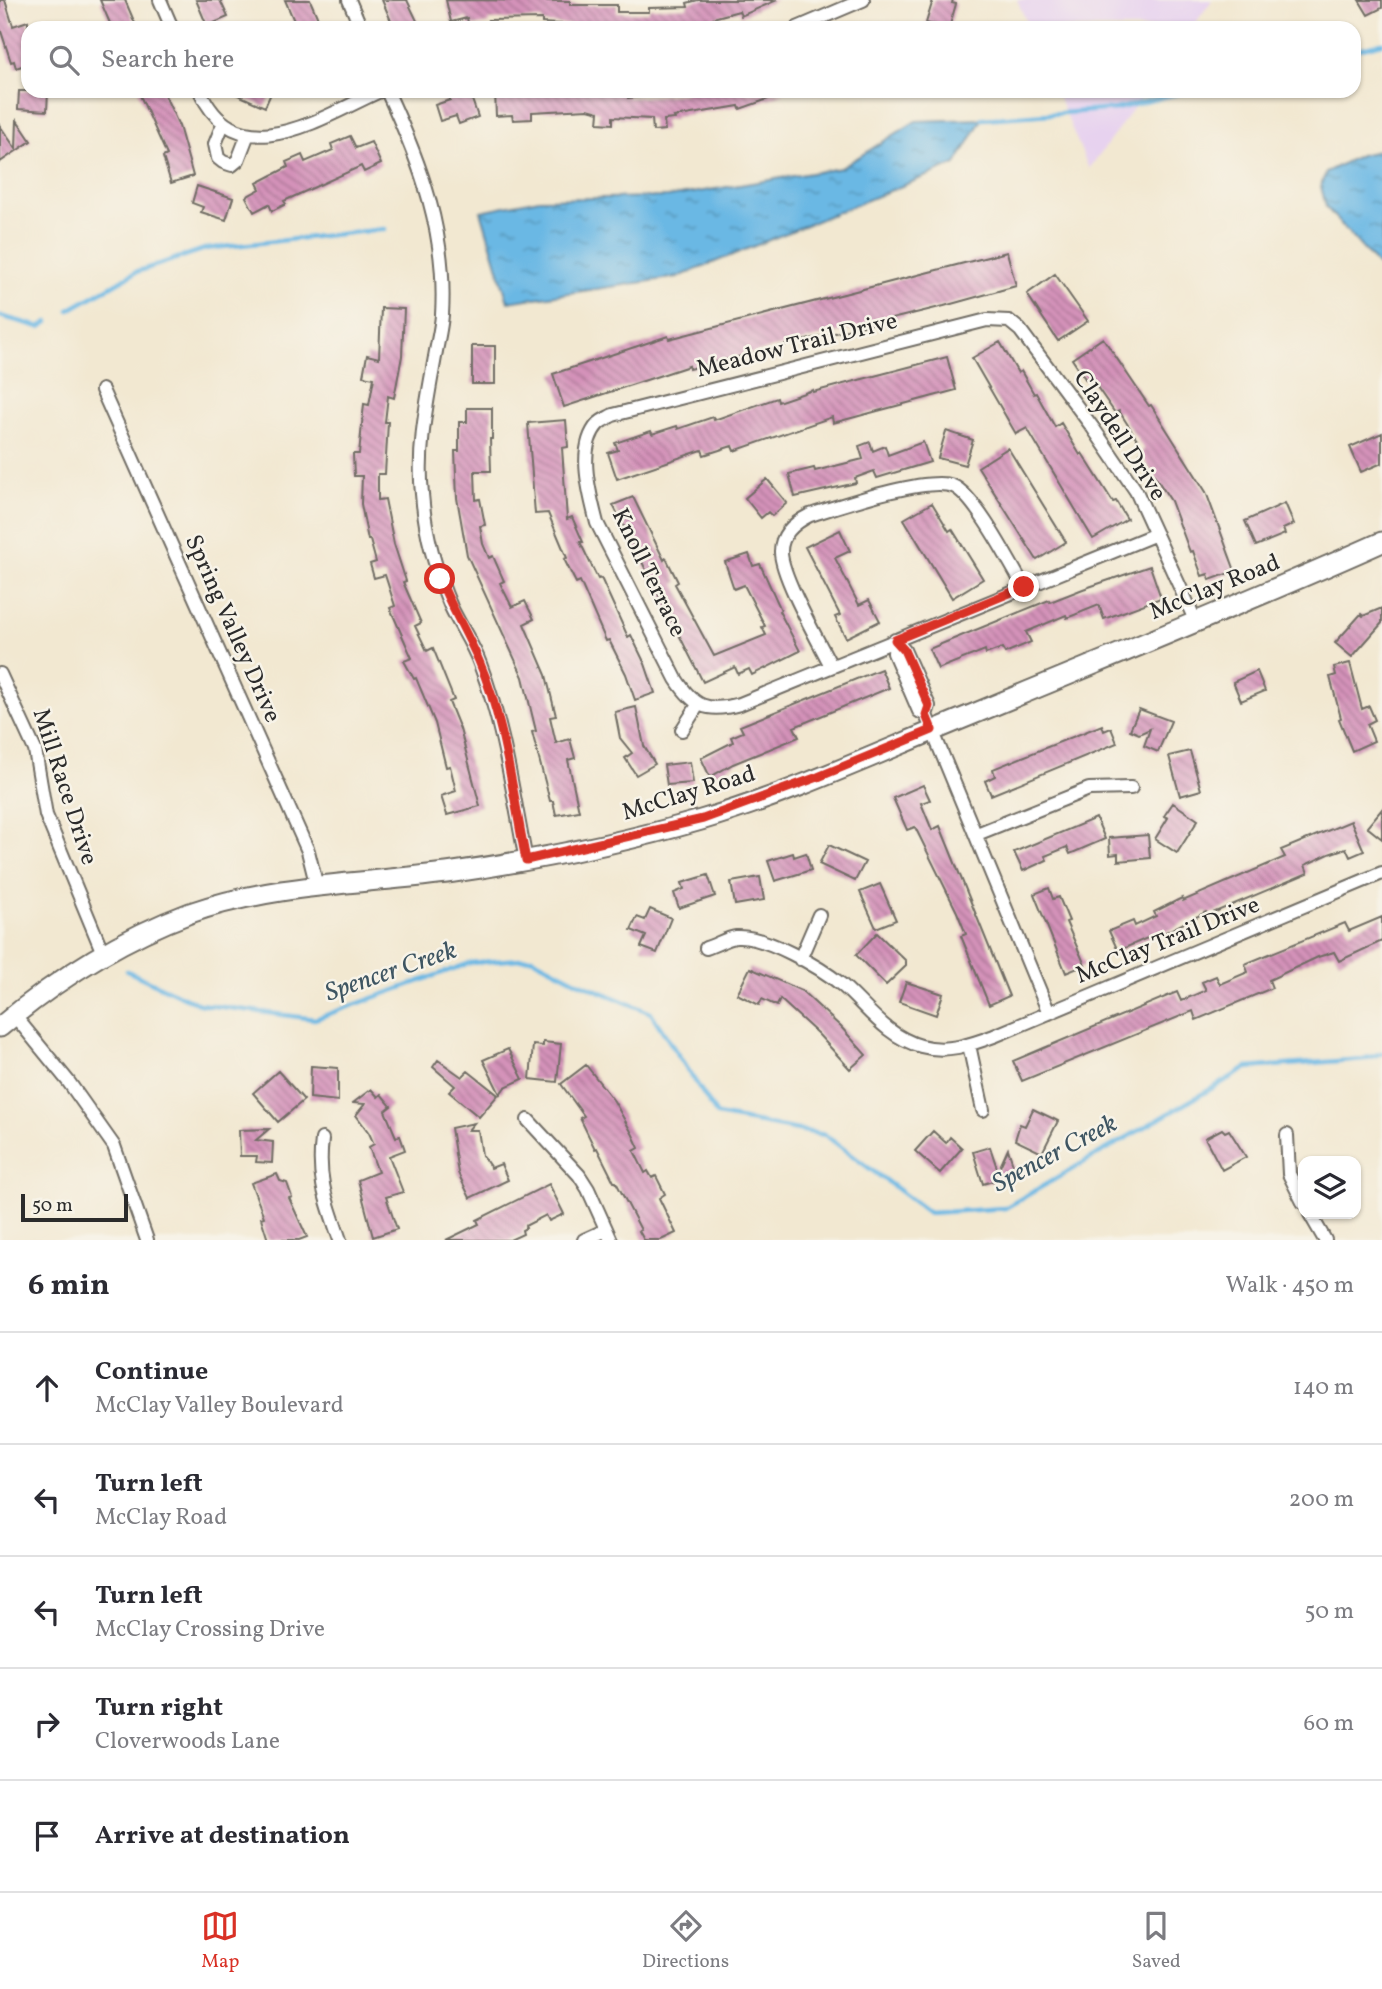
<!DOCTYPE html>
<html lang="en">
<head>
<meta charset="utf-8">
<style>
  :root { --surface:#fff; --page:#f2f2f3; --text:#2b2b33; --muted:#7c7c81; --line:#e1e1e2; --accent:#d93025 }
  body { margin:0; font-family:Vollkorn,serif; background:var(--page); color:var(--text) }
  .controls { position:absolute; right:21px; bottom:21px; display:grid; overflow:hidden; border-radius:14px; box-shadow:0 2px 5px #0004 }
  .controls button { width:63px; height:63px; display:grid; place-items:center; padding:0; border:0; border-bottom:2px solid var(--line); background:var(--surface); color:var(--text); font:35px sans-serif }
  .scale { position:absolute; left:21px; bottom:18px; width:107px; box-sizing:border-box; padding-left:7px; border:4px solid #2b2b2b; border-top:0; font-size:19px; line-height:24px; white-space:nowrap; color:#2b2b2b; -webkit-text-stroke:5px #f7f3e8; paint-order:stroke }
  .stop { position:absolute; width:21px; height:21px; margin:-16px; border:5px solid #d93025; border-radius:50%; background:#fff }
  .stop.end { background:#d93025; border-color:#fff; box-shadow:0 2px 7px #0008 }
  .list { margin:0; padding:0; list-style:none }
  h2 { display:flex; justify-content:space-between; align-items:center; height:91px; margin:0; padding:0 28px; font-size:30px }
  h2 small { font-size:23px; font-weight:400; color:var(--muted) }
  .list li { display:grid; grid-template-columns:46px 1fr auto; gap:21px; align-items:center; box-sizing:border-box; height:112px; padding:0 28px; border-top:2px solid var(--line) }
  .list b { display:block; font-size:26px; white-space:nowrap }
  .list p { margin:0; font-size:23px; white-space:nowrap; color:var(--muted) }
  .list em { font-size:23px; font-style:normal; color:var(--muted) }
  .icon { flex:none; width:38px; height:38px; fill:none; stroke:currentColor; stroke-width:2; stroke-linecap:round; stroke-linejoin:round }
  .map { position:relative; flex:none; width:1382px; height:1240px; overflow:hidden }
  .search { position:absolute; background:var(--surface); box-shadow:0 2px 5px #0004; left:21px; right:21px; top:21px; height:77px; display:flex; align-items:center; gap:18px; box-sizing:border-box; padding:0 24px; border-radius:21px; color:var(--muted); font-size:26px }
  .sheet { height:651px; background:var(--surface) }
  nav { display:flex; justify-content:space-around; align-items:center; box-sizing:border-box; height:98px; border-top:2px solid var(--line); background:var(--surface); font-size:19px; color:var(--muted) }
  nav a { display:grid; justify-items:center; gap:4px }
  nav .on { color:var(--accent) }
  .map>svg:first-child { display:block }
  .built { fill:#e7d2ef }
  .water { fill:url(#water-ripples); stroke:#4a7288; stroke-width:2 }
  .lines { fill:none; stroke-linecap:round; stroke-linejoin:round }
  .stream { stroke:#6ab8e4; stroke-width:4.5 }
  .building { fill:url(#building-back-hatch) }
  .street-casing { stroke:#716d65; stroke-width:16 }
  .secondary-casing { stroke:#716d65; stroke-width:23 }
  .street { stroke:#fff; stroke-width:12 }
  .secondary { stroke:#fff; stroke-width:19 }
  .route { stroke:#d93025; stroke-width:9 }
  .labels { text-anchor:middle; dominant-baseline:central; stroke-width:5; stroke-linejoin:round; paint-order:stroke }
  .street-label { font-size:24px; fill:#2b2b2b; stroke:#f7f3e8 }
  .water-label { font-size:26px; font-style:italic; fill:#3e5562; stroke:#f7f3e8 }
</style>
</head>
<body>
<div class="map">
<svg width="1382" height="1240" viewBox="0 0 1382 1240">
  <defs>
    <pattern id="water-ripples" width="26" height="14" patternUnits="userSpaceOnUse" patternTransform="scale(1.75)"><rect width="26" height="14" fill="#6ab8e4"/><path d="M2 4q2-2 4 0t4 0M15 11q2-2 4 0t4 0" fill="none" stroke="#5796b9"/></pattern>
    <pattern id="building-back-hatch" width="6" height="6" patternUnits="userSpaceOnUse" patternTransform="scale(1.75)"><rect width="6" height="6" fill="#d492b9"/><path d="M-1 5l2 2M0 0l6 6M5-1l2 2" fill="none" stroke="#ac7797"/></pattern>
  </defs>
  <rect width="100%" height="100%" fill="#f7f3e8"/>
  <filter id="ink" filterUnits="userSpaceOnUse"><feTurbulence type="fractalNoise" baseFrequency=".0143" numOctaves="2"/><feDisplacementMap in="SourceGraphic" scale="14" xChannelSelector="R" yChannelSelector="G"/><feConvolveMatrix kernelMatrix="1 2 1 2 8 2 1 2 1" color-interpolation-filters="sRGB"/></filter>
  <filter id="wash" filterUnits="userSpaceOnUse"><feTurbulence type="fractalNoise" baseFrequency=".00686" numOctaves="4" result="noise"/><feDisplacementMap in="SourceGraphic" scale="28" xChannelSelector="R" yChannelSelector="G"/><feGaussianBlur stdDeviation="1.57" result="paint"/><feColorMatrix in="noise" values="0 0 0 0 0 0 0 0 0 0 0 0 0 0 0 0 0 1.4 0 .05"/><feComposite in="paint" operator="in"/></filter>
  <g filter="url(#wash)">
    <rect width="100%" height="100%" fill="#f2e8d1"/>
    <!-- built -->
    <path class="built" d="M1017,0H1212L1192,28H1029Z
      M1056,91H1146L1089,169Z"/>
    <!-- water -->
    <path class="water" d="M982,119L956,164L678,277L508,302L481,211L539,199L668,197L841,168L916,121Z
      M1379,151L1382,157V267L1377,265L1326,207L1321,186L1326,172L1360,155Z"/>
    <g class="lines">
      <!-- stream -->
      <path class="stream" d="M1354,50L1382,43
        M982,119L1116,109L1188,91
        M69,310L136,272L205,249L385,229
        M0,316L40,327L48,322
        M127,971L199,1004L315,1019L470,963L532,958L578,982L651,1013L717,1115L825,1135L929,1213L1005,1208L1247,1068L1364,1059L1382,1053"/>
    </g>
    <g id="blocks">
      <!-- building -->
      <path class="building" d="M0,0H5L13,26L28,21V64L16,68L14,61L11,62L0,28Z
        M100,0H125L137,28H112Z
        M196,0H220L228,17L207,26Z
        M285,0H310L322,28H297Z
        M382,0H407L419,25L413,28H394Z
        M446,0L570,1V5H617V12H649V8L688,7L687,3L698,0H777L741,16L739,11L713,18L714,23L695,28H590V26L542,23V19L488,20L489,23L469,27L467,18L451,22Z
        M933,0H953L952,3L956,4L949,28L926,23Z
        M1359,0H1382V8L1368,15Z
        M19,91H48L47,111L18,109Z
        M138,91H163L179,126L193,176L171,183L163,157L167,155Z
        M229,91H272L265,107Z
        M458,91H469L478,117L459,124L456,116L440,121L435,105L450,100L449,94Z
        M495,91H628V98L685,94V92L692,91L785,93L740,109L739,106L674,117L675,119L664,120L665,130L653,131L652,119L613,117V124L598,123L599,112L588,109L532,112V119L513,120L512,115L496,116Z
        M17,120L31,141L0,162V126L16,149Z
        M350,136L356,148L371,142L381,164L364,172L361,166L284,201L286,204L272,211L269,204L254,212L246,197L260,189L257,183L288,167L286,162L302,155L305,162L333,150L331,144Z
        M197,186L233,198L226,220L201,212L203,207L192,203Z
        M1007,252L1016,286L944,306L689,369V366L564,407L553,374L668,336L669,339Z
        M1055,274L1088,321L1058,341L1027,294Z
        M381,308L404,309L402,356L394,398L388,396L385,422H388L385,474H378V500L385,499L394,544L406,581L403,582L421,623L415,626L427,651L433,648L454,700L449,702L460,729L480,806L447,815L441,796L456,791L450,766L446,767L435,723L416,678L414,679L404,661L412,658L390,608L395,606L385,575L374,578L370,564L376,562L370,540H368L361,504L362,476H354L353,454H359L364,404L369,405L374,378L363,376L367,355L379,358Z
        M1103,338L1149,406L1151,405L1206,492L1235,571L1210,580L1208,574L1202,576L1193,551L1190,552L1171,501L1140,453L1144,450L1119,411L1115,413L1090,377L1086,380L1072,359Z
        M1000,342L1018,373L1021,371L1034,394L1036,393L1055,427L1061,423L1080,455L1082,453L1113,502L1116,501L1127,519L1093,539L1027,428L1016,434L972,358Z
        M472,346H495V384H472Z
        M947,357L956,390L833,423L832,417L734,451L732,446L704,455L702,450L617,479L608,453L618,450L615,443L651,431L652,434L677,426L678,429L713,417L714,420L777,398L778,402L813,390V392Z
        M467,408H492V439H490L491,471H475L476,500L480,499L485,525L480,526L483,544L489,558L493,556L504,581L500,583L512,607L525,601L534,619L524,624L546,675L556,716L550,717L556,743L570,739L575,758L568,760L579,811L556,815L553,801H550L532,732L536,731L523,677L467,555L457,498L455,451H459V422H467Z
        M566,420L568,447L562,448L567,519L572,517L583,542H580L598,579L601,578L628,637L631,635L645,664L655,693L635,700L626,674L609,640L606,641L580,581L576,583L564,559L567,558L548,513L535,514L528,423Z
        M946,431L973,440L965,465L938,458Z
        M1382,433V463L1361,472L1350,447Z
        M870,442L873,451L885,446L888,455L923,442L930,462L877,478L874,471L855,478L856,483L795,497L789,474L814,468L815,471L863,459L859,446Z
        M1008,448L1066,542L1037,560L978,467Z
        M767,479L787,503L772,516L768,512L761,518L745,498Z
        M633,497L664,560L666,558L678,582L675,584L714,656L766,635L762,627L765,626L744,585L734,589L725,562L749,554L753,566L760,564L781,610L779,611L800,651L752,675L749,669L738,674L735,667L703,682L613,505Z
        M932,503L949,531L952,529L983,579L952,598L904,519Z
        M1285,503L1294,524L1283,529L1285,534L1256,546L1245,521Z
        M840,530L850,551L835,558L859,605L869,600L880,621L846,638L835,617L840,615L805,547Z
        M1150,566L1161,598L1104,619L1099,605L1067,618L1066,615L1026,632L1031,642L1005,653L1002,648L986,654L985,650L938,669L929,649L1049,600L1050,602L1083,589Z
        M1382,608V623L1352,657L1335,643L1361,614L1363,616Z
        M1350,663L1362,709L1369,706L1375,720L1367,724L1374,741L1352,751L1339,719L1341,718L1330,677L1336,675L1334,667Z
        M881,669L889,688L794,727L799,737L733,764L710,777L701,758L733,742L731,737L743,732L740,726Z
        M1257,671L1265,691L1241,701L1233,682Z
        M636,707L644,746L655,764L636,775L625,758L632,753L620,738L615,712Z
        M1139,709L1171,721L1158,752L1144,746L1150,729L1139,734L1130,730Z
        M1102,725L1104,731L1111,728L1117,743L991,795L985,781L995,776L993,769Z
        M1190,751L1201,790L1180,796L1169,756Z
        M690,762L693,783L667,785L664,765Z
        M923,785L930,800L921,803L932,830L940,826L1009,996L989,1005L961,936L966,934L957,912L915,827L907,830L893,798Z
        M1173,803L1198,820L1177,853L1155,839L1168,818L1164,816Z
        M1382,809V839L1367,827Z
        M1096,818L1105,839L1070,854L1067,847L1045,856L1047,860L1023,871L1014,852Z
        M1351,821L1364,851L1350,857L1346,848L1329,854L1305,865L1308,873L1208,915L1206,912L1164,933L1163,931L1118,951L1109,931L1133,921L1135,926L1156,916L1154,912L1182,898L1183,901L1285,857L1281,850Z
        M1148,835L1150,858L1118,861V854L1110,855L1109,838Z
        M829,845L865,862L855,881L819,864Z
        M793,853L794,857L806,853L811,870L775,881L768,861Z
        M708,875L715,896L679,908L674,893L684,889L682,883Z
        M760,877L764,900L735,905L731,882Z
        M880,884L896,920L876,928L860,892Z
        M1049,888L1053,899L1059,897L1069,921L1066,922L1085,965L1066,973L1034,894Z
        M650,909L671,918L657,953L641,947L646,936L631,930L637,917L645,920Z
        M1382,917V941L1339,961L1334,952L1318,957L1269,980L1272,988L1196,1020L1193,1011L1022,1081L1013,1061L1177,992L1181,1001L1206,990L1202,982L1216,976L1220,984L1248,972L1245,964L1345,923L1349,931Z
        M877,933L906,961V966L886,985L856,955Z
        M750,968L802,991L841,1027L866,1055L850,1069L818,1034L780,999L777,1006L762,999L759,1005L737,994Z
        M906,982L943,994L936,1015L899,1002Z
        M543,1042L561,1044L557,1082L530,1079L533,1045L543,1046Z
        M508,1049L523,1079L505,1087L500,1094L483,1060Z
        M438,1060L462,1077L468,1071L498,1095L479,1117L449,1092L455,1086L433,1067Z
        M586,1065L614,1101L633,1135L639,1148L634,1151L645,1173L648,1171L652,1178L656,1176L665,1194L659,1198L676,1233L661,1240H644L639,1231L641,1230L616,1182H614L597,1148L595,1149L580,1118L584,1116L561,1084Z
        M311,1066L338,1068V1101L310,1098Z
        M278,1071L304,1100L278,1122L253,1093Z
        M371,1089L378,1097L381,1094L391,1106L385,1111L396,1137L400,1136L405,1150L389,1156L403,1192L386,1197L397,1229L373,1237L358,1180L378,1172L369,1147L374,1144L369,1133L356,1115L365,1104L353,1103Z
        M1033,1109L1058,1121L1042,1153L1015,1140L1020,1124L1025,1126Z
        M474,1123L468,1130H478L482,1155L491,1168L501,1164L508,1180L470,1198L458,1173L451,1128Z
        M269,1129L256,1140L273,1142L272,1163L256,1162L257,1156H240L239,1130Z
        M1222,1129L1225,1132L1229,1130L1246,1157L1222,1170L1205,1138Z
        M933,1131L946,1143L950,1137L962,1148L940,1173L915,1151Z
        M990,1147L998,1171L1008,1149L1016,1174L983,1184L973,1152Z
        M277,1174L280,1181L287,1183L292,1197L289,1198L307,1237L299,1240H268L261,1218L264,1217L251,1183Z
        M549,1184L564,1214L549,1221L546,1215L525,1226L526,1228L522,1230L523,1234L510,1240H446L479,1224L477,1220Z"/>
    </g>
  </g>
  <g filter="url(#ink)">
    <use href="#blocks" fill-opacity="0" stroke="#716d65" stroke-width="2"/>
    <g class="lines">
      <!-- street casing -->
      <g class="street-casing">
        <path id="street" d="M160,0L172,28
          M349,0L361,28
          M797,28L863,0
          M200,91C238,175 322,117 380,91
          M387,91C421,164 447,233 442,315C441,329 437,344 435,357C427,402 417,449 422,494C425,533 436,572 451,607C460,626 473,644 480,664C504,726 513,795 526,860
          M223,124L215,144L218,158L223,162L232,165L238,160L248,134
          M102,390L308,851L317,887
          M1156,534L740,704C707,713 694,707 676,679L597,523C590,495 576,448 598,424C602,420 608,418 613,415L987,320L1009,321L1020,330L1093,428L1136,491L1196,622
          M895,640L894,653L919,711L926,715L1049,1013
          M895,640L904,650L929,706L926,715
          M831,666C819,642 780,574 781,551C781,533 796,522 810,515C839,506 927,476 953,486C975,495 1011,565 1024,587
          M0,674L35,750L46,815L103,953
          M682,730L698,705
          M977,834L1089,789L1131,788
          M706,948C716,945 727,938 736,937C765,935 820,967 842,985C867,1007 887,1037 921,1046C946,1053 970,1045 994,1036L1382,873
          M800,959L819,915
          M14,1015L68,1081L114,1146L147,1240
          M969,1045L983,1110
          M528,1120L579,1175L588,1189L611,1240
          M1287,1135L1289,1174L1303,1202
          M322,1139C317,1180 327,1202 340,1240
          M1310,1214L1325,1240
          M584,1240L606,1230"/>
      </g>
      <!-- secondary casing -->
      <g class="secondary-casing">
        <path id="secondary" d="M0,1027C57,979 120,939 190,913C275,883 366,884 454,872C537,860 621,843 701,820C793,793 882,751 971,715C1108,658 1246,603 1382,542"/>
      </g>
      <!-- street -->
      <use href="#street" class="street"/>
      <!-- secondary -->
      <use href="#secondary" class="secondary"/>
    </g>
  </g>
  <g class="lines" filter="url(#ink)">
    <!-- route -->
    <path class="route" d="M440,579C451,607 467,633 479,661C505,721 513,796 526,860L703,819L818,777L932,730L926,715L929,706L904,650L895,640L1024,587"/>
  </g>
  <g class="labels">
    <!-- street labels -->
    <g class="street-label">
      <text transform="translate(797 346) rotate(-14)">Meadow Trail Drive</text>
      <text transform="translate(1119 436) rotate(57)">Claydell Drive</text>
      <text transform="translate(648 573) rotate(64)">Knoll Terrace</text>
      <text transform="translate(1215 588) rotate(-22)">McClay Road</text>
      <text transform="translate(232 629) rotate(66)">Spring Valley Drive</text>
      <text transform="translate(64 787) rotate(72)">Mill Race Drive</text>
      <text transform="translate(689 794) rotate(-17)">McClay Road</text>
      <text transform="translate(1168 941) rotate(-22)">McClay Trail Drive</text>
    </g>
    <!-- water labels -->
    <g class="water-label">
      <text transform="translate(391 972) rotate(-19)">Spencer Creek</text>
      <text transform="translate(1055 1154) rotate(-28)">Spencer Creek</text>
    </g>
  </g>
</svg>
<div class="controls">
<button><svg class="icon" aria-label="layers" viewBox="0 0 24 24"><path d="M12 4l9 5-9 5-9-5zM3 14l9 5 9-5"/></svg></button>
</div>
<div class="scale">50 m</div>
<div class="stop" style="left:440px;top:579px"></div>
<div class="stop end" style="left:1024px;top:587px"></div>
<div class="search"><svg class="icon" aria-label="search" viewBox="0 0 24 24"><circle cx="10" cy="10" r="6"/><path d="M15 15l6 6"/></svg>Search here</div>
</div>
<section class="sheet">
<h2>6 min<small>Walk · 450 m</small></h2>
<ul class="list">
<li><svg class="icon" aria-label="ahead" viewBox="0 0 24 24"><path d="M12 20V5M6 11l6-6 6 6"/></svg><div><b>Continue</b><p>McClay Valley Boulevard</p></div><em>140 m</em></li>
<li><svg class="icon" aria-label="left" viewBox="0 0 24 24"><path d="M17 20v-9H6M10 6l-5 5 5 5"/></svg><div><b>Turn left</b><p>McClay Road</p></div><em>200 m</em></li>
<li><svg class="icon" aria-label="left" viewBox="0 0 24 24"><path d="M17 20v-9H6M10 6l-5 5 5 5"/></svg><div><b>Turn left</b><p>McClay Crossing Drive</p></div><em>50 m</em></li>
<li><svg class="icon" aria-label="right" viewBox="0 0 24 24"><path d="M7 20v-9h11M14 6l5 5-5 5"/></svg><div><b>Turn right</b><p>Cloverwoods Lane</p></div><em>60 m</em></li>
<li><svg class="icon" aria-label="arrive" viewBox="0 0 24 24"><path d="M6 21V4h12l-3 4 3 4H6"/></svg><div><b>Arrive at destination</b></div></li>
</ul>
</section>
<nav>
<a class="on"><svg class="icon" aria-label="map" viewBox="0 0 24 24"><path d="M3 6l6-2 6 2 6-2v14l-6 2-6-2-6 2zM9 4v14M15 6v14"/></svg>Map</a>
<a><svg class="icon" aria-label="directions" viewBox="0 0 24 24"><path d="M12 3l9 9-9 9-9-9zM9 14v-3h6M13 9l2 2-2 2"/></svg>Directions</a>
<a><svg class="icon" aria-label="saved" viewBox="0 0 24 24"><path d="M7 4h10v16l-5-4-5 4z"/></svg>Saved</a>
</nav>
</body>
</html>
